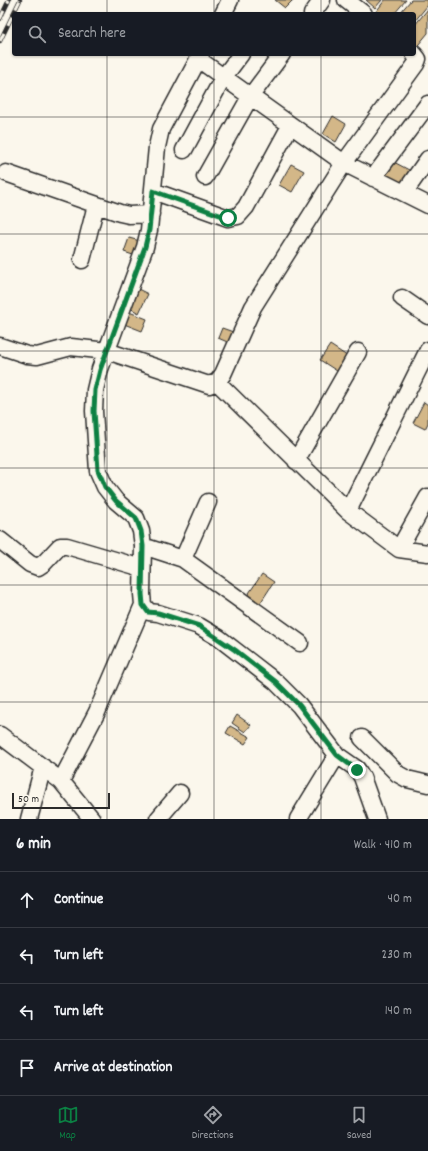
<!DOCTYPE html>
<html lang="en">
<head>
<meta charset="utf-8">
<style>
  :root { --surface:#171b24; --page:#20242c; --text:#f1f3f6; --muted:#9ea1a6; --line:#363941; --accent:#0b8043 }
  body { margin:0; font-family:Dekko,sans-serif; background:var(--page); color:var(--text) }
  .scale { position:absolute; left:12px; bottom:10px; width:98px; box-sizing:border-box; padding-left:4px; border:2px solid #2b2b2b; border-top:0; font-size:11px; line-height:14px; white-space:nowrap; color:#2b2b2b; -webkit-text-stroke:3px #fbf7ec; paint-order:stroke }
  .stop { position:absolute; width:12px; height:12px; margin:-9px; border:3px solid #0b8043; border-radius:50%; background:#fff }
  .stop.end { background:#0b8043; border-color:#fff; box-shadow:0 1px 4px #0008 }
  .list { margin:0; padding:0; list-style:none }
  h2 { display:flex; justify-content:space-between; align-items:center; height:52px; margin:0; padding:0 16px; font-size:17px }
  h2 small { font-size:13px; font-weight:400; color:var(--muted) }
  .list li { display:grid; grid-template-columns:26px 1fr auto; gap:12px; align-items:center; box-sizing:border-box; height:56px; padding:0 16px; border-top:1px solid var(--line) }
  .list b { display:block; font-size:15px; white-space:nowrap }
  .list em { font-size:13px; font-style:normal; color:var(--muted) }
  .icon { flex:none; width:22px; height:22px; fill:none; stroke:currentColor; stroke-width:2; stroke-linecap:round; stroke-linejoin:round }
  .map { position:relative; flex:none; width:428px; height:819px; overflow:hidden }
  .search { position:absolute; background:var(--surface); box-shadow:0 1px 3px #0004; left:12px; right:12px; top:12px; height:44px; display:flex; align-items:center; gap:10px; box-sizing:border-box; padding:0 14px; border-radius:4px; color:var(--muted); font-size:15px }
  .sheet { height:276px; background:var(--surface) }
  nav { display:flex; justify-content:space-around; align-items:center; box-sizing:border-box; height:56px; border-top:1px solid var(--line); background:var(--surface); font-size:11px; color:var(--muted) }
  nav a { display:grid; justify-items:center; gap:2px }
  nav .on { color:var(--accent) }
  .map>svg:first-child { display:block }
  .building { fill:#d3b788; stroke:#2b2b2b }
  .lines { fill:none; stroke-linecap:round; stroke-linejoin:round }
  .street-casing { stroke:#2b2b2b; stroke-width:19 }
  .street { stroke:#fbf7ec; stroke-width:16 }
  .rail-casing { stroke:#2b2b2b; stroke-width:4.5 }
  .rail { stroke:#fbf7ec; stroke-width:3; stroke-dasharray:9; stroke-linecap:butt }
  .route { stroke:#0b8043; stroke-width:5 }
  .grid { fill:none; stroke:#2b2b2b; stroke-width:1; stroke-opacity:0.55 }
</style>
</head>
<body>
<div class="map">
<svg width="428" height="819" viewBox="0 0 428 819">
  <rect width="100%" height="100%" fill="#fbf7ec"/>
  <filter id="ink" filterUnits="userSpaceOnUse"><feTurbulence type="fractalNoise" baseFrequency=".025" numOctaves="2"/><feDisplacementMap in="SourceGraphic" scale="8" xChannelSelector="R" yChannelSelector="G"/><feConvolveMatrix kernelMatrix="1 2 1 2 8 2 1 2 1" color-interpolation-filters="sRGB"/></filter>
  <g filter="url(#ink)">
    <!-- building -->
    <path class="building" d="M275,0H293L285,8Z
      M366,0H382L375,8Z
      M385,0H406L394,14H376L375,13Z
      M411,0H428V5L414,22V14H399Z
      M428,9V33L414,50V26Z
      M333,116L346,124L336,142L323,134Z
      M390,160L409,170L402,184L383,174Z
      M291,164L304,171L292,192L279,185Z
      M129,238L140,241L136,256L124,252Z
      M136,288L148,294L139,313L126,306Z
      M124,310L147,319L142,331L119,322Z
      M222,328L236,333L232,344L218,338Z
      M330,345L350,358L340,373L320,360Z
      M424,402L428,405V423L425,429L413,423Z
      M262,574L274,582L259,605L247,596Z
      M237,715L251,725L245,732L232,723Z
      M230,726L250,737L245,744L226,733Z"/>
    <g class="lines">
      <!-- street casing -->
      <g class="street-casing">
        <path id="street" d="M346,0L364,14
          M223,14L230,0
          M312,14L322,0
          M201,54L161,129L157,147L149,230L145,247L100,369L95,390L94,411L98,471L105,487L116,501L136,518L141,531L143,546L142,594L143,605L149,612L158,613L199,626L219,638L276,682L299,705L337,755L357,769L362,777L377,819
          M198,59L344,163L428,205
          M184,150L223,78L241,54
          M6,173L120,213L129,215L151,214
          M205,177L250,97L282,54
          M373,178L428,104
          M153,191L228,218L238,216L246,207L290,126
          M404,193L428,159
          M82,260L96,205
          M402,298L428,316
          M0,346L27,355L37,356L71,347L107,351L209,385L217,382L223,374L253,307L344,163L416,64L418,59L414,54
          M217,382L348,511L399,549L428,553
          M296,461L358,352
          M348,511L428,350
          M0,540L30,564L38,567L44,563L60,546H67L142,568
          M143,546L183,559L300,643
          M399,549L428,497
          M183,559L208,502
          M0,735L61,781L92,819
          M362,738L398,774L407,779L428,784
          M61,781L97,712L143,605
          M29,819L43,767
          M158,819L180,793
          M298,819L337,755"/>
      </g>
      <!-- street -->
      <use href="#street" class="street"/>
      <!-- rail casing -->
      <g class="rail-casing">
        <path id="rail" d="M0,19L9,0
          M0,41L20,0"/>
      </g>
      <!-- rail -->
      <use href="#rail" class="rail"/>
    </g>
  </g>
  <g class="lines" filter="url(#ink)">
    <!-- route -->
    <path class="route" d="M228,218L153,191L149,230L145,247L100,370L95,390L94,411L98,470L105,487L116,501L136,518L141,531L143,546L142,594L143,605L148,612L158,613L199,626L235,650L276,682L299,705L337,755L357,770"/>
  </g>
  <!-- grid -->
  <path class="grid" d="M107,0V14M214,0V14M321,0V14M107,54V819M214,54V819M321,54V819M0,117H428M0,234H428M0,351H428M0,468H428M0,585H428M0,702H428"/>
</svg>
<div class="scale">50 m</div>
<div class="stop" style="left:228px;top:218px"></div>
<div class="stop end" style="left:357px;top:770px"></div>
<div class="search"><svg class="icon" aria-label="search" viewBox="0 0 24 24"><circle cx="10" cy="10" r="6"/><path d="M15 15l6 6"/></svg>Search here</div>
</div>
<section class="sheet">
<h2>6 min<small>Walk · 410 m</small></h2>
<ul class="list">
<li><svg class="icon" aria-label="ahead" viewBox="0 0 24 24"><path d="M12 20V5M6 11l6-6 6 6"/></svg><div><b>Continue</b></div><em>40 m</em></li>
<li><svg class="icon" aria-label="left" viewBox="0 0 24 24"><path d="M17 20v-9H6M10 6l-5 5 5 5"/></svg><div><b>Turn left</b></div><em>230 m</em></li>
<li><svg class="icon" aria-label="left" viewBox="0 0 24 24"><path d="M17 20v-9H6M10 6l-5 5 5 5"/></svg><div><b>Turn left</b></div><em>140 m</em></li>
<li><svg class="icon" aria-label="arrive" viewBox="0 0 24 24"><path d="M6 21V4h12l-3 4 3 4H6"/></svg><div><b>Arrive at destination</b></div></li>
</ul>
</section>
<nav>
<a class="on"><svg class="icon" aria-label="map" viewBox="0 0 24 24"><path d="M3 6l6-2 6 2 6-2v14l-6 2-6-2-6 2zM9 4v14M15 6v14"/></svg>Map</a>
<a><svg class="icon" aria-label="directions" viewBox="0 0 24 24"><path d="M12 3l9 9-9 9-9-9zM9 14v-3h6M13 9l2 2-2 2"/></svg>Directions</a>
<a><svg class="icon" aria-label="saved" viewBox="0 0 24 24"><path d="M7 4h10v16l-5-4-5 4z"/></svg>Saved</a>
</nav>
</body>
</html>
